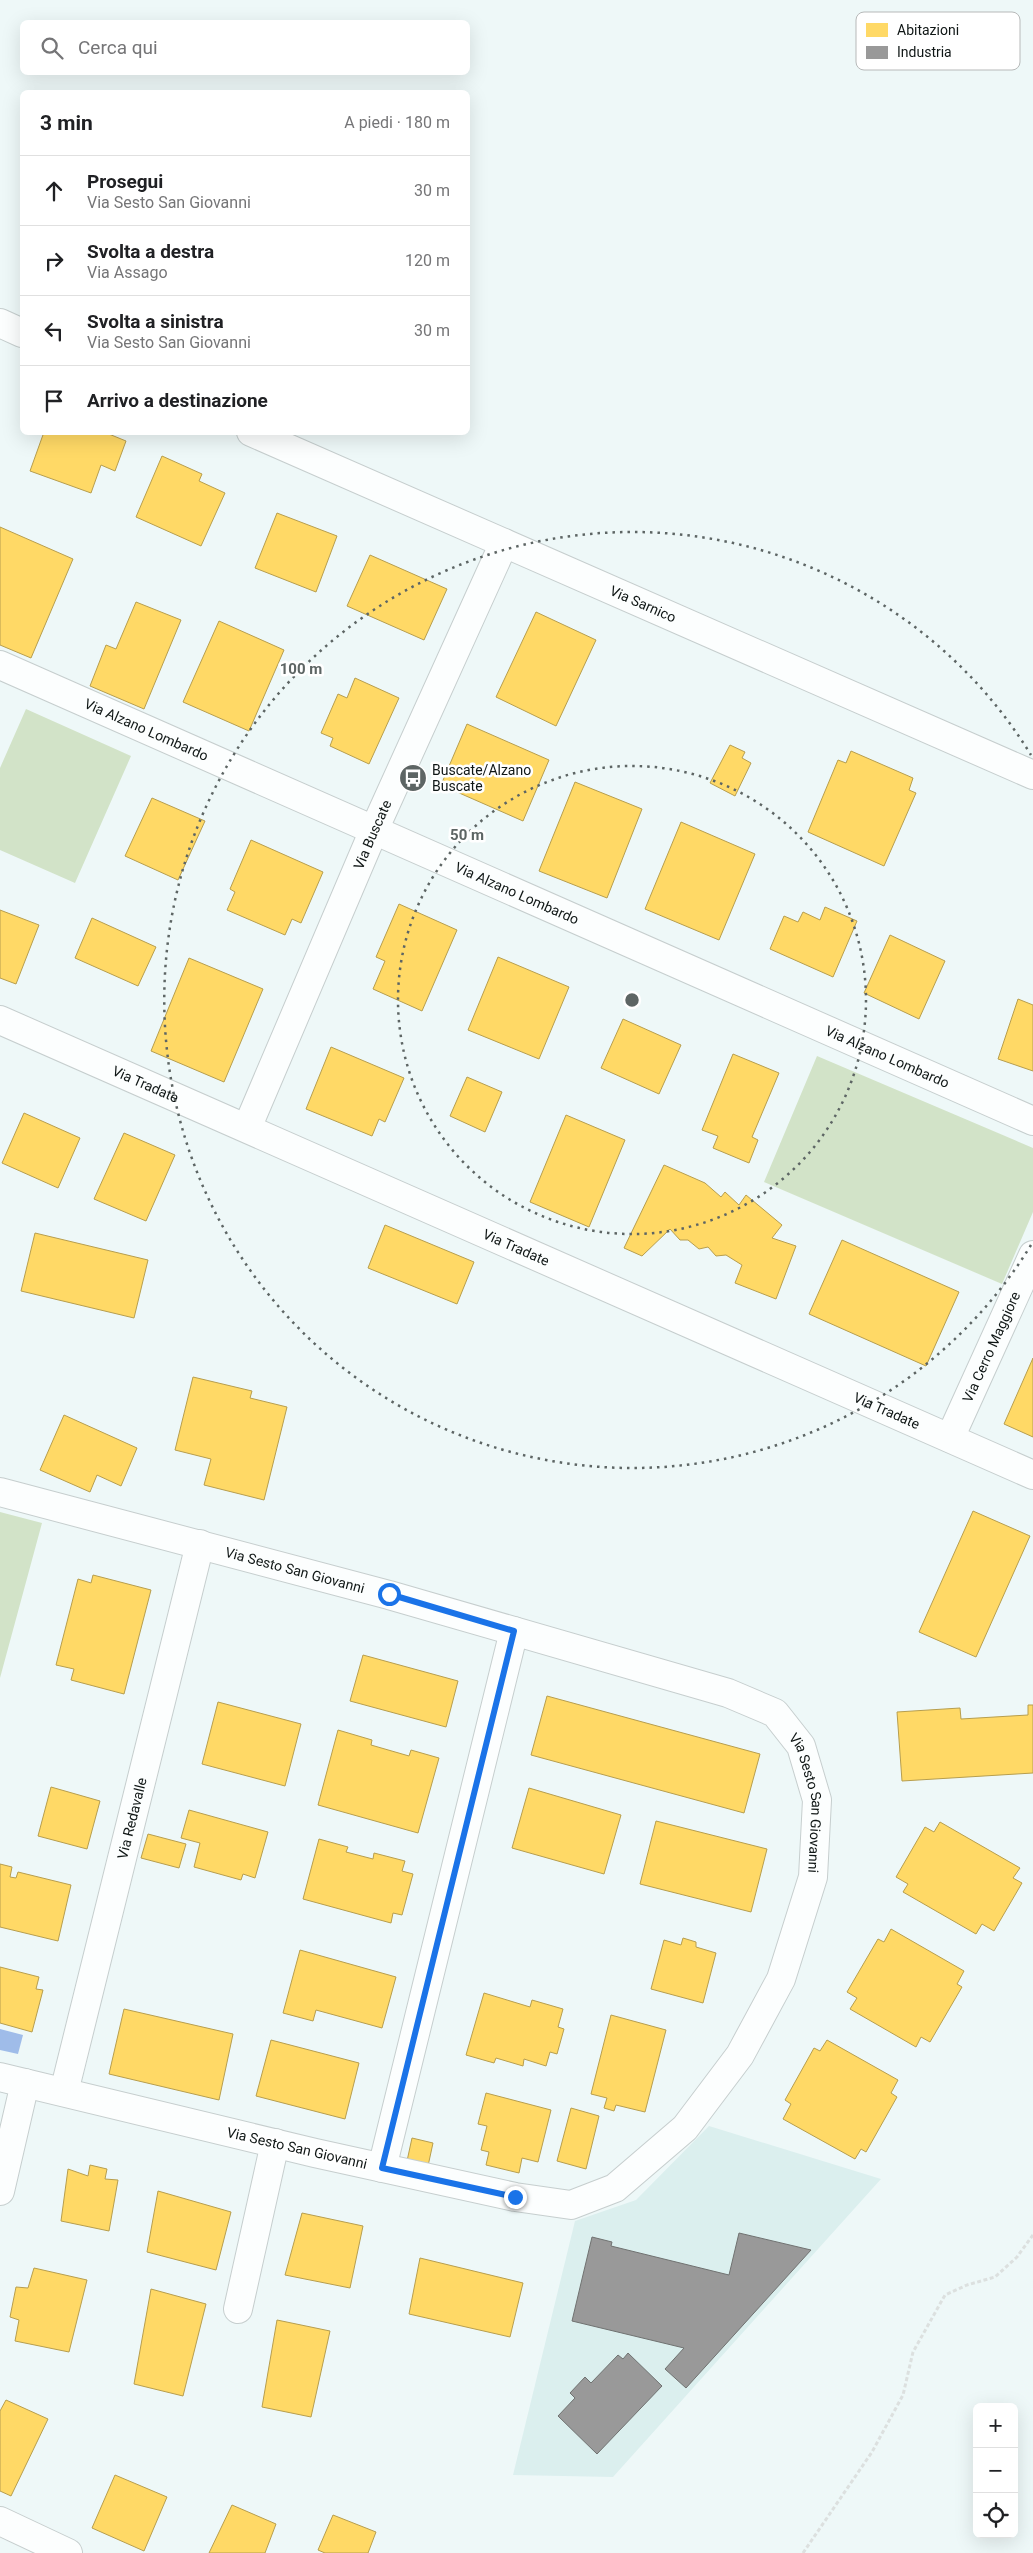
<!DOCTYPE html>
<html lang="it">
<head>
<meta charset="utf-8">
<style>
  :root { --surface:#fff; --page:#f2f2f2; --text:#202124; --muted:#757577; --line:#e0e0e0 }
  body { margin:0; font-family:Roboto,sans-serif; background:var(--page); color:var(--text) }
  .controls { position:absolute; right:15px; bottom:15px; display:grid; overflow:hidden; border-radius:8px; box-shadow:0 5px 20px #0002 }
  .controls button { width:45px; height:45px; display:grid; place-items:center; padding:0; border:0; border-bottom:1px solid var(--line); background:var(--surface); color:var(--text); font:25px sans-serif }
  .stop { position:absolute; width:15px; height:15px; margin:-11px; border:4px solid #1a73e8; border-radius:50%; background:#fff }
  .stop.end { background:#1a73e8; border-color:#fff; box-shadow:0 1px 5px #0008 }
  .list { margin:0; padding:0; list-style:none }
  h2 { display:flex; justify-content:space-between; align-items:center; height:65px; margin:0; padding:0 20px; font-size:21px }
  h2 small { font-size:16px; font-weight:400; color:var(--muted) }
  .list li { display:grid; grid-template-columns:32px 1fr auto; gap:15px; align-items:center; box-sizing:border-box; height:70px; padding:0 20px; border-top:1px solid var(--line) }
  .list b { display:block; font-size:19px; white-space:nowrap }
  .list p { margin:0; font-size:16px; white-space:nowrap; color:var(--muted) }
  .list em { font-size:16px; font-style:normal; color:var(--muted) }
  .icon { flex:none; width:28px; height:28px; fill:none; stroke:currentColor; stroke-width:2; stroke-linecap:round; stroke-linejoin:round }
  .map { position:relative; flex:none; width:1033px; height:2553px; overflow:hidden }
  .search { position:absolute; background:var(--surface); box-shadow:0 5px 20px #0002; left:20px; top:20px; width:450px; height:55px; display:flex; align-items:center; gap:12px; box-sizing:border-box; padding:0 18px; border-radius:8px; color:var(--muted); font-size:19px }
  .panel { position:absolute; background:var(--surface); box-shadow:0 5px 20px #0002; left:20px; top:90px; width:450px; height:345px; border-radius:8px }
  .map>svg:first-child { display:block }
  .built { fill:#dbefee }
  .green { fill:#d2e3c8 }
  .water { fill:#9fbce9 }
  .homes { fill:#ffd966; stroke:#b79e4e }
  .industry { fill:#999; stroke:#707271 }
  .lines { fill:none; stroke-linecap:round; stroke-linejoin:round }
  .street-casing { stroke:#c6cece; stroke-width:30 }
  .path { stroke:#dce0df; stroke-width:3; stroke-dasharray:4 2.5; stroke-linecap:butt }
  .street { stroke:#fcfefe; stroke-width:28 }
  .route { stroke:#1a73e8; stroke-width:6 }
  .ring { fill:none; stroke:#5d6564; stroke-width:2.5; stroke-dasharray:2.5 5 }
  .labels { text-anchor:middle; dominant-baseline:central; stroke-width:5; stroke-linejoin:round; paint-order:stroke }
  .street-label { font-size:14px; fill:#0f1615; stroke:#fff }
  .poi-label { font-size:14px; fill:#0f1615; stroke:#fff; text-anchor:start }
  .key { fill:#fff; stroke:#b7b9b9; stroke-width:1 }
  .key-label { font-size:14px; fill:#0f1615 }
  .centre { fill:#5d6564; stroke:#fff; stroke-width:2.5 }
  .ring-label { font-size:15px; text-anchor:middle; font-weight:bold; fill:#5d6564; stroke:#fff; stroke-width:5; stroke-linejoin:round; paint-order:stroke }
</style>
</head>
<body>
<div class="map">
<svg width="1033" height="2553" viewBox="0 0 1033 2553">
  <rect width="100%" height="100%" fill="#eef8f8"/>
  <!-- built -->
  <path class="built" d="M709,2126L881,2179L613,2477L513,2475L575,2221L636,2200Z"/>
  <!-- green -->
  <path class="green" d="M26,709L131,756L75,883L0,850V768Z
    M817,1056L1033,1148V1212L1002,1284L764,1182Z
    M0,1512L42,1523L0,1678Z"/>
  <!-- water -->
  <path class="water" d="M0,2029L23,2035L18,2054L0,2050Z"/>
  <!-- homes -->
  <path class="homes" d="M44,432H104L126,441L115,471L101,465L91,493L30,471Z
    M162,456L202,474L199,481L225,493L201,546L136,517Z
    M277,513L337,536L316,592L255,568Z
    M0,527L73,559L31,658L0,645Z
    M370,555L447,589L424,640L347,606Z
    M136,602L181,620L144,709L90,686L106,645L116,649Z
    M536,612L596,640L556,726L496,697Z
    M219,621L284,650L249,731L183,702Z
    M355,678L399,698L369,764L330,746L333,738L321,733L338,694L347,698Z
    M467,724L549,760L523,821L441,785Z
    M730,745L745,752L742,758L751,763L735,796L710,783Z
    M851,751L913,778L909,790L916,793L884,866L808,832L838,760L846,763Z
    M575,782L642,809L607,898L539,871Z
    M152,798L205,821L178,880L125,856Z
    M681,822L755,854L719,940L645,909Z
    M251,840L323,872L301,923L292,919L285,935L227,910L235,892L230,889Z
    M399,904L457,930L422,1011L373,989L385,961L376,957Z
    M825,907L857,921L833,977L770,949L784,916L798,922L803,912L820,920Z
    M0,910L39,925L16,984L0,978Z
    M92,918L156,947L138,986L75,958Z
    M890,935L945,961L919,1019L864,993Z
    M498,957L569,987L539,1059L468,1030Z
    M189,958L263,989L224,1082L151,1051Z
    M1018,999L1033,1005V1071L998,1059Z
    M623,1019L681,1045L659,1094L601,1068Z
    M331,1047L404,1078L385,1122L379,1119L372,1136L306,1109Z
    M733,1054L779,1073L752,1137L758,1140L749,1163L713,1148L718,1136L702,1130Z
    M467,1077L502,1092L485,1132L450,1116Z
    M24,1113L80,1138L58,1188L2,1163Z
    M566,1115L625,1140L589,1227L530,1202Z
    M124,1133L175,1155L146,1221L94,1199Z
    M664,1165L705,1183L721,1197L725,1192L739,1205L746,1195L782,1225L772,1238L796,1246L776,1299L735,1283L742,1265L726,1255L716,1256L708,1247L699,1249L688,1240H680L670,1229L642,1256L624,1248Z
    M385,1225L474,1262L457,1304L368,1268Z
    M35,1233L148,1260L134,1318L21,1291Z
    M842,1240L959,1292L926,1366L809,1314Z
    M1033,1358V1437L1004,1424Z
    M193,1377L252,1391L250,1398L287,1407L264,1500L204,1485L211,1459L175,1450Z
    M64,1415L137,1448L121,1486L97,1475L90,1492L40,1470Z
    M973,1511L1030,1536L976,1657L919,1632Z
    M93,1575L151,1590L124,1694L71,1680L74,1669L56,1665L78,1579L91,1583Z
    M363,1655L458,1681L446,1727L350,1701Z
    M547,1696L760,1754L744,1813L531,1755Z
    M218,1702L301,1724L285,1786L202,1764Z
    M1028,1705H1033V1773L902,1781L897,1712L960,1708L961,1719L1028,1715Z
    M338,1730L372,1740L371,1745L409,1756L411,1750L439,1758L418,1833L318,1805Z
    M51,1787L100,1801L87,1849L38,1836Z
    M529,1788L621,1815L604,1874L512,1848Z
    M189,1810L268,1832L255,1878L243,1874L241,1880L194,1867L200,1843L181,1838Z
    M656,1821L767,1849L751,1912L640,1884Z
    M940,1822L1020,1868L1013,1878L1022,1883L994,1931L982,1924L976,1934L903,1892L908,1884L896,1877L925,1827L934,1832Z
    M148,1834L186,1844L179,1868L141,1858Z
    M319,1839L348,1847L346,1852L373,1859L374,1853L405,1861L402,1871L413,1874L402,1915L393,1913L391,1923L303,1899Z
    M0,1864L12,1867L10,1877L16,1878L18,1872L71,1885L58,1941L0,1927Z
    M891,1929L964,1971L957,1984L962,1987L930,2042L921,2037L916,2047L850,2009L857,1998L847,1992L878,1939L884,1942Z
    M683,1938L696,1942V1947L716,1953L703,2003L651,1989L664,1940L681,1945Z
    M300,1950L396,1977L382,2028L316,2010L313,2021L283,2013Z
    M0,1967L39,1977L36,1989L43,1990L32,2032L0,2023Z
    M484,1993L530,2007L532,2000L563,2009L558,2027L564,2029L557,2054L550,2052L546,2066L524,2059L523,2066L496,2058L494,2063L466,2055Z
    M124,2009L233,2034L219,2100L109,2074Z
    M611,2015L666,2030L645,2112L616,2105L614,2111L604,2108L607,2098L591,2094Z
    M271,2040L359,2063L345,2119L256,2096Z
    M827,2040L898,2080L891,2093L897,2097L866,2152L861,2149L855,2159L783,2119L791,2104L785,2100L814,2048L820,2051Z
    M486,2093L551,2110L538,2162L522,2158L519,2173L486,2165L489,2152L481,2150L487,2126L478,2124Z
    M571,2108L599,2116L586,2169L557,2161Z
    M412,2138L433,2143L428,2166L407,2161Z
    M90,2165L107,2169L105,2179L118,2180L109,2231L61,2221L68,2169L88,2176Z
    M158,2191L231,2212L216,2270L147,2252Z
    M302,2213L363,2226L350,2288L285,2275Z
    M420,2258L523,2283L510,2337L409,2314Z
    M34,2268L87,2280L69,2352L15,2341L19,2320L10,2317L16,2287L28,2288Z
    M151,2289L206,2304L183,2396L134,2384Z
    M277,2320L330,2331L311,2417L262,2407Z
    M6,2400L48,2419L11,2496L0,2491V2411Z
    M115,2475L167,2497L144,2551L92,2528Z
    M232,2505L276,2524L265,2553H209Z
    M333,2515L376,2532L368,2553H325L318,2550Z"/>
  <!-- industry -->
  <path class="industry" d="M739,2233L811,2250L686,2388L665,2369L684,2348L572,2321L592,2237L612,2242L611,2246L729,2275Z
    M628,2353L662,2386L597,2454L558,2416L575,2398L570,2393L585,2377L591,2383L618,2355L623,2359Z"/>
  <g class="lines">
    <!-- street casing -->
    <g class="street-casing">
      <g id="street">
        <path d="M0,323L22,333"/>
        <path id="s1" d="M251,432L1033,775"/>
        <path id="s2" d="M0,665L1033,1121"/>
        <path id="s3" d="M0,1020L1033,1475"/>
        <path id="s4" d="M247,1128L374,830L504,543"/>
        <path id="s5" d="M950,1438L1033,1255"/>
        <path id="s6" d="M0,1492L389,1595L728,1693L775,1713L801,1746L817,1800L813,1877L781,1979L740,2055L685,2128L615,2188L571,2205L515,2197L315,2153L0,2077"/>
        <path id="s7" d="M64,2092L200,1544"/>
        <path d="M382,2168L514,1631"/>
        <path d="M0,2191L25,2083"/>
        <path d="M238,2309L275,2143"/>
        <path d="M0,2521L68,2553"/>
      </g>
    </g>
    <!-- path -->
    <path class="path" d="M803,2553L872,2452L903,2395L913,2352L945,2295L967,2285L995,2277L1017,2257L1033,2235"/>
    <!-- street -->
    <use href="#street" class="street"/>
  </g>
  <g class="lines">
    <!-- route -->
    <path class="route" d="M389,1594L514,1631L382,2168L515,2197"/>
  </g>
  <!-- distance rings -->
  <g class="ring">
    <circle cx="632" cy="1000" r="234"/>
    <path d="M1031 1245A468 468 0 1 1 1031 755"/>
  </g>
  <!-- icons -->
  <defs>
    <g id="bus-disc" transform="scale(1.4375)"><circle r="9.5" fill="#5d6564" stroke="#fff"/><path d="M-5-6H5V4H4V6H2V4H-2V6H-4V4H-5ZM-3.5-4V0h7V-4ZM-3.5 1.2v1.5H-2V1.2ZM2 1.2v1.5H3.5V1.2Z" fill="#fff"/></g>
  </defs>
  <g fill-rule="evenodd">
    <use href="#bus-disc" x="413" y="778"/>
  </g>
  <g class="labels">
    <!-- street labels -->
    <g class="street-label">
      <text stroke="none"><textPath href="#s1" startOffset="428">Via Sarnico</textPath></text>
      <text stroke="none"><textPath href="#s2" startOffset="160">Via Alzano Lombardo</textPath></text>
      <text stroke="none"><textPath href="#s4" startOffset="319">Via Buscate</textPath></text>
      <text stroke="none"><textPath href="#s2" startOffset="565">Via Alzano Lombardo</textPath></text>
      <text stroke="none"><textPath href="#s2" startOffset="970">Via Alzano Lombardo</textPath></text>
      <text stroke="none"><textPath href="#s3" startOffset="159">Via Tradate</textPath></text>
      <text stroke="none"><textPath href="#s3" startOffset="564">Via Tradate</textPath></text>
      <text stroke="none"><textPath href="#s5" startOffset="100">Via Cerro Maggiore</textPath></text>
      <text stroke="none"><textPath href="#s3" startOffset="969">Via Tradate</textPath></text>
      <text stroke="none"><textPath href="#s6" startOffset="305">Via Sesto San Giovanni</textPath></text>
      <text stroke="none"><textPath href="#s6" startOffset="906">Via Sesto San Giovanni</textPath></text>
      <text stroke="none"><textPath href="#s7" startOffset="282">Via Redavalle</textPath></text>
      <text transform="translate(297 2148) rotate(13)">Via Sesto San Giovanni</text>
    </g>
    <!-- poi labels -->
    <g class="poi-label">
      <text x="432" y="770">Buscate/Alzano<tspan x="432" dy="16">Buscate</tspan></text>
    </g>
  </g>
  <!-- legend -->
  <rect x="856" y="12" width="164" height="58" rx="8" class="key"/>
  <rect x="866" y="23" width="22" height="14" fill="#ffd966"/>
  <rect x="866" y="46" width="22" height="13" fill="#999"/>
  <g class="key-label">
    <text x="897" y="35">Abitazioni</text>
    <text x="897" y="57">Industria</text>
  </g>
  <circle cx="632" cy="1000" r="8" class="centre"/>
  <g class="ring-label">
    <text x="301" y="674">100 m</text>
    <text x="467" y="840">50 m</text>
  </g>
</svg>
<div class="controls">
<button>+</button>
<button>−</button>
<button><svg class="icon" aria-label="locate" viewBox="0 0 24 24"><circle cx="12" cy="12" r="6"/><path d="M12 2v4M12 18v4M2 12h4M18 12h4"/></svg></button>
</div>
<div class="stop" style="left:389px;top:1594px"></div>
<div class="stop end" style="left:515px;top:2197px"></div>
<div class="search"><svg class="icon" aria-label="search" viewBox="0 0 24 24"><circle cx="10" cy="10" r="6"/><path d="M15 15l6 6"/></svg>Cerca qui</div>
<section class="panel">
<h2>3 min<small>A piedi · 180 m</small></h2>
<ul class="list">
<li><svg class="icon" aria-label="ahead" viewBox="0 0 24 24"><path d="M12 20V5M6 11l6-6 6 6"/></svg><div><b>Prosegui</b><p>Via Sesto San Giovanni</p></div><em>30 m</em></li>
<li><svg class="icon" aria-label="right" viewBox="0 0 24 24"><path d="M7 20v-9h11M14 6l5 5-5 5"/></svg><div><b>Svolta a destra</b><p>Via Assago</p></div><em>120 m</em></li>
<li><svg class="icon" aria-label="left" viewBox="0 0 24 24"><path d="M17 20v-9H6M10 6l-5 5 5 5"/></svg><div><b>Svolta a sinistra</b><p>Via Sesto San Giovanni</p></div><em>30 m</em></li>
<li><svg class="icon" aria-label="arrive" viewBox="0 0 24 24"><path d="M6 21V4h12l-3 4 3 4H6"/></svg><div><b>Arrivo a destinazione</b></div></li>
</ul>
</section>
</div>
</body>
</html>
